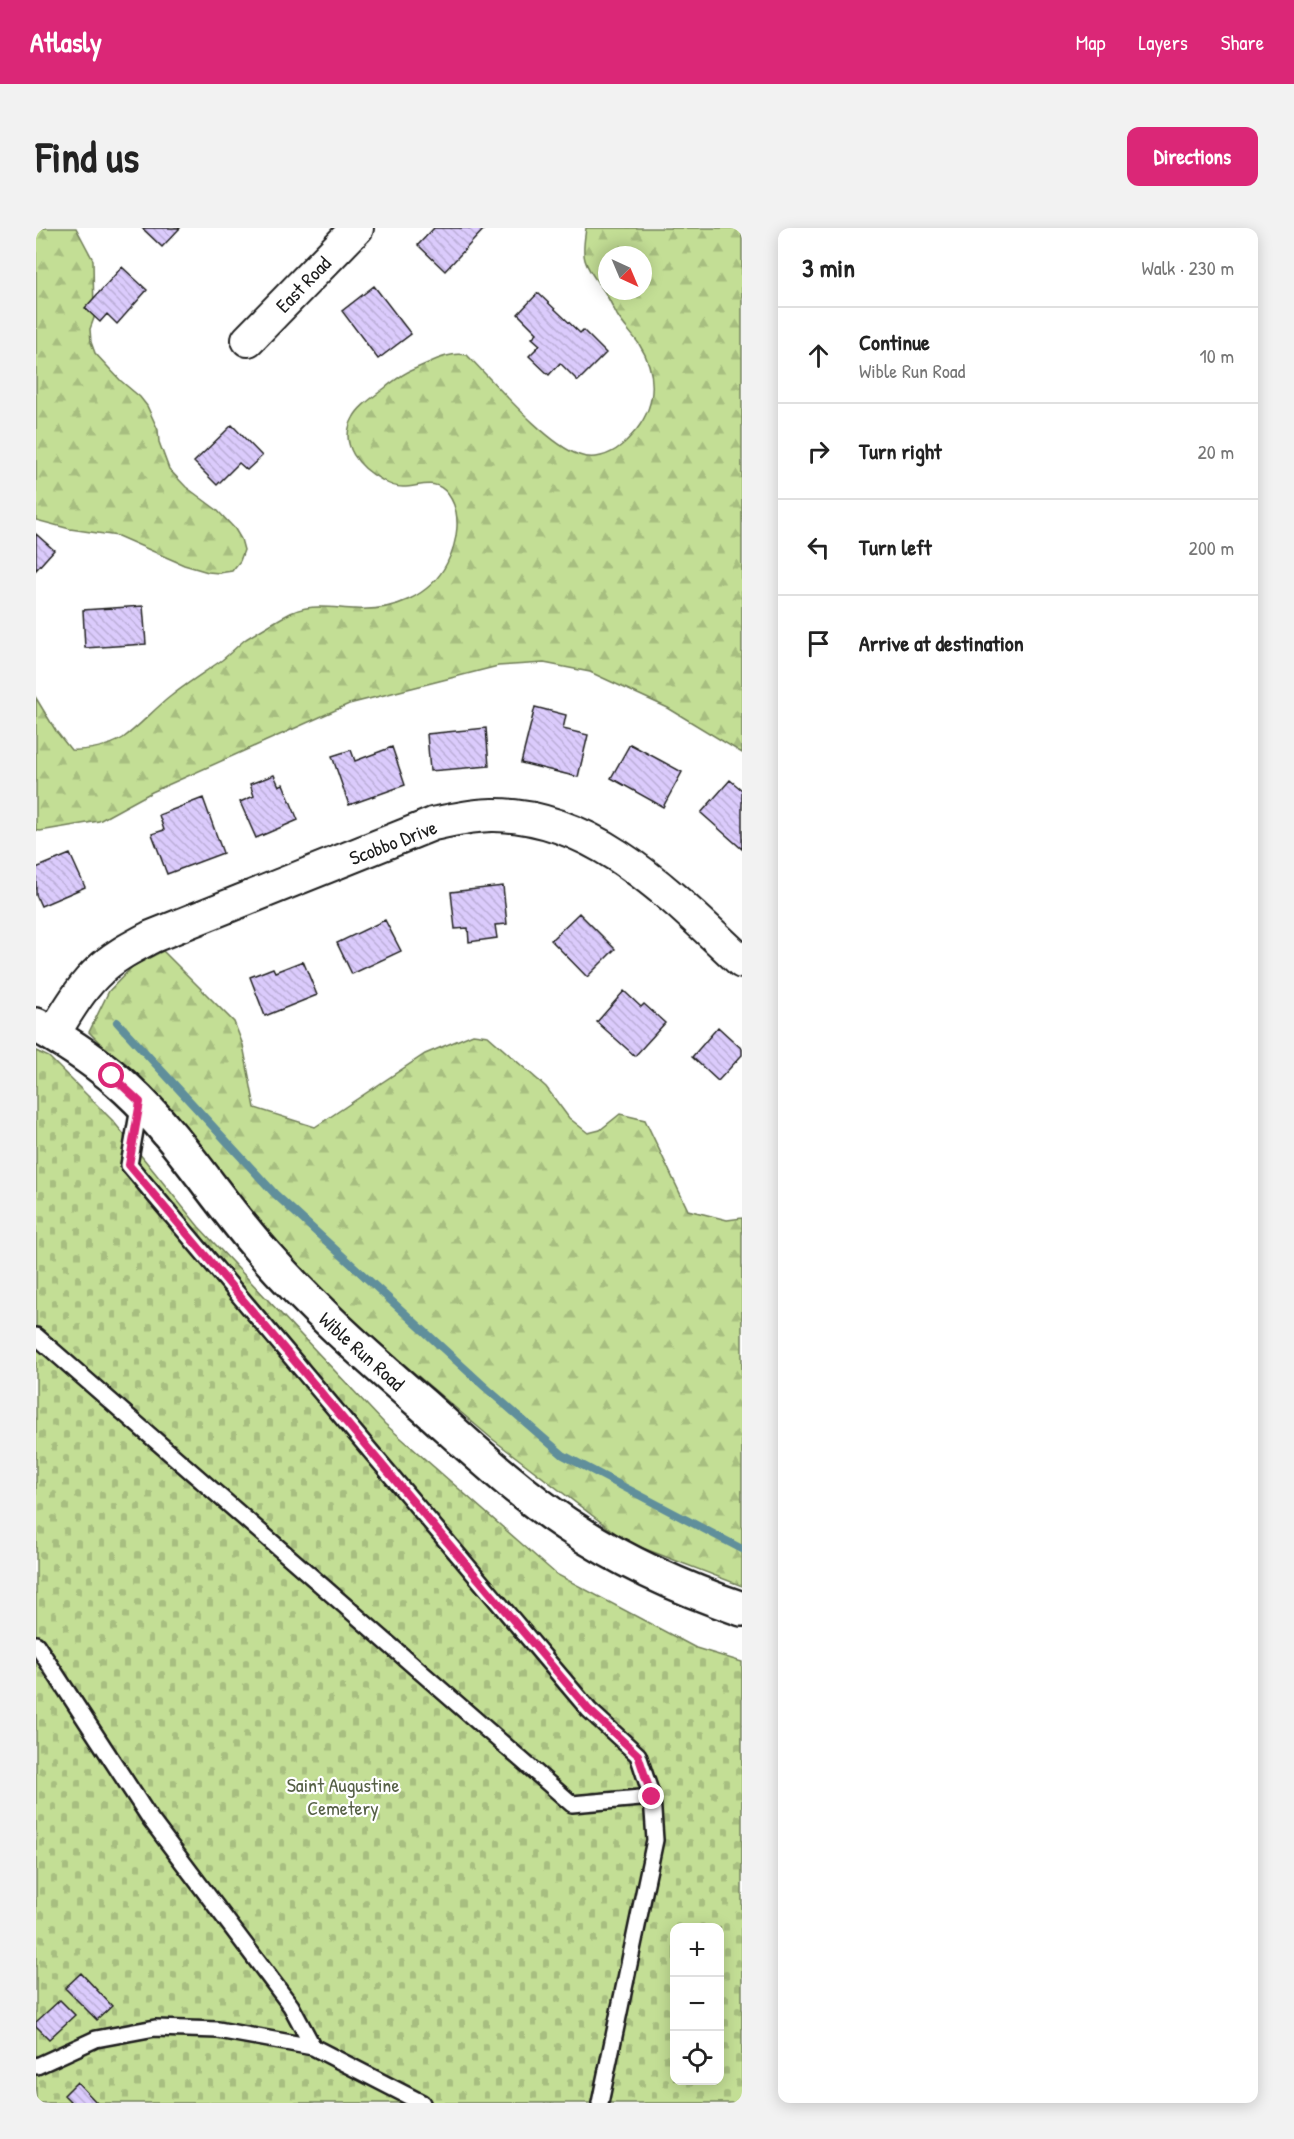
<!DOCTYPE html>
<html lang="en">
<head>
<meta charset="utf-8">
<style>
  :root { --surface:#fff; --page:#f2f2f2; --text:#222; --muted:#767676; --line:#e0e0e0; --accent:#db2777 }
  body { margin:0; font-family:"Patrick Hand",sans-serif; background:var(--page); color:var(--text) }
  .controls { position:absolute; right:18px; bottom:18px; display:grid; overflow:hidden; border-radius:12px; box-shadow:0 3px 15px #0003 }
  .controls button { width:54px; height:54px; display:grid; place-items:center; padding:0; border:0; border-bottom:2px solid var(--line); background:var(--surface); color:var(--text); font:30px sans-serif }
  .compass { position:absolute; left:562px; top:18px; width:54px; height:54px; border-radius:50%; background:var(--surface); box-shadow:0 3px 15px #0003; rotate:136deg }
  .stop { position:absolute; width:18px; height:18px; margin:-14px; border:4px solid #db2777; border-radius:50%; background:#fff }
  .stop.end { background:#db2777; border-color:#fff; box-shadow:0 2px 6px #0008 }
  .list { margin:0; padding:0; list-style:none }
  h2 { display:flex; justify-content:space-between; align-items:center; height:78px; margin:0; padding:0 24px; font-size:26px }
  h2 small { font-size:20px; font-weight:400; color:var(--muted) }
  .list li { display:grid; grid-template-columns:39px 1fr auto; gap:18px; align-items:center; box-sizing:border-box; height:96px; padding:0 24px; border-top:2px solid var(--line) }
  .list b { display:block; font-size:22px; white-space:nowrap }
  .list p { margin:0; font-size:20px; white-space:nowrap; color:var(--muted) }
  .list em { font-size:20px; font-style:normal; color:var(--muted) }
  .icon { flex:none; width:33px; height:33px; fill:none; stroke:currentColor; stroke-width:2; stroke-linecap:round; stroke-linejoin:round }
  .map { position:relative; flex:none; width:706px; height:1875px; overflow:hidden; border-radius:12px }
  header { display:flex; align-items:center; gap:36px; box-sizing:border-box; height:84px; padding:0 30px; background:var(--accent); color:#fff }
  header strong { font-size:28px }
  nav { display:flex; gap:33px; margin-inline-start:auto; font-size:21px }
  .intro { display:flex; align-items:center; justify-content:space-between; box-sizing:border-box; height:144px; padding:0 36px }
  h1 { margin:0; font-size:42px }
  .button { padding:15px 27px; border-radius:12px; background:var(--accent); color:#fff; font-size:21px; font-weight:700 }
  main { display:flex; gap:36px; padding:0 36px }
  aside { flex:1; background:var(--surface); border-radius:12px; box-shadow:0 3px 15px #0003 }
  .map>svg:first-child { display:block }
  .forest { fill:url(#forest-firs); stroke:#707d58; stroke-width:1.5; fill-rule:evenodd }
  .cemetery { fill:url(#cemetery-stones); stroke:#707d58; stroke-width:1.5; fill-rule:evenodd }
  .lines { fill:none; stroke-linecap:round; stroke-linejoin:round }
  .stream { stroke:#618f9b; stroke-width:8 }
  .building { fill:url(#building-back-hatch); stroke:#1c1c1c; stroke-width:1.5 }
  .lane-casing { stroke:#1c1c1c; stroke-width:20 }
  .street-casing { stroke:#1c1c1c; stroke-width:36 }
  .secondary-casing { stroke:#1c1c1c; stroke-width:38 }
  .lane { stroke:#fff; stroke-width:15 }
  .street { stroke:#fff; stroke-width:32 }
  .secondary { stroke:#fff; stroke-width:33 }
  .route { stroke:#db2777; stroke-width:8 }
  .labels { text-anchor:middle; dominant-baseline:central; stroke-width:4.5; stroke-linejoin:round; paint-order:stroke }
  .street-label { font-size:20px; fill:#1c1c1c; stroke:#fff }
  .park-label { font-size:20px; fill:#566046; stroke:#fff }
</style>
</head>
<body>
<header>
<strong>Atlasly</strong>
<nav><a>Map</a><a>Layers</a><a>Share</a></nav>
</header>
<div class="intro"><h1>Find us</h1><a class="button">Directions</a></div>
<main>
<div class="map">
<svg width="706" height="1875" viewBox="0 0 706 1875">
  <defs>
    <pattern id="forest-firs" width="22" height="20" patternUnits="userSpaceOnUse" patternTransform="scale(1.5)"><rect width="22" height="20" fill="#c3de95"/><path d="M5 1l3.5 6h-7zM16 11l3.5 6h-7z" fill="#a7be80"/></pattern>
    <pattern id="cemetery-stones" width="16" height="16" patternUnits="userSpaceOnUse" patternTransform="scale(1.5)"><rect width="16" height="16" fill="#c3de95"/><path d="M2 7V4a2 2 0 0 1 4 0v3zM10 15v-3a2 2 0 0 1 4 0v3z" fill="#a7be80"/></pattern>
    <pattern id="building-back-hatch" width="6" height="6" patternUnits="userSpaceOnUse" patternTransform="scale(1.5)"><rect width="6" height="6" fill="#dbcbfc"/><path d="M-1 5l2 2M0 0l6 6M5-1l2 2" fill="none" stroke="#bbaed7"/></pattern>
  </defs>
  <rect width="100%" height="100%" fill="#fff"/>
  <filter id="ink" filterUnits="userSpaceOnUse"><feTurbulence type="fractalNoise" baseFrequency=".0167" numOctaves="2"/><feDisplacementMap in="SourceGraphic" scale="12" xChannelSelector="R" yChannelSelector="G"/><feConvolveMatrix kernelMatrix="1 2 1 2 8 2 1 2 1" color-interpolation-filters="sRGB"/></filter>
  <g filter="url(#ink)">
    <!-- forest -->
    <path class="forest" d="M0,0H40L57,32L58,90L54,101L55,114L59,125L85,153L104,169L111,178L122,202L123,214L133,241L150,259L181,282L199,301L205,311L208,322L204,333L196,343L183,345L172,344L148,337L82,308L34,301L0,292Z
      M550,0H706V525L632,480L554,444L508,435L462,438L313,476L116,564L63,593L4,603L0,602V470L20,503L35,522C49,523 75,518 87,510C104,498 118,481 135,468C151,455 169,444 186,432C195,425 202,417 210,411C223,403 236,395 249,388C272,374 294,380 320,381C356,383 394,369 411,335C421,315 427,286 412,266C399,249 384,259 367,259C359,259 352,256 346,252C324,240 302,217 317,190C323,178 339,168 350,159C358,153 366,146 376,142C394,135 412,123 431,127C457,153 510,216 543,227C551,230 557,230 565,228C581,224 591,213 601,201C621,175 621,144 603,116C596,106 587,97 581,87C577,79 573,71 568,63C562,54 552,43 549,32C546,23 549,9 550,0ZM571,27H607V63H571Z
      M127,723L198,794L207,817L219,880L279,899L389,826L437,806L452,808L510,859L533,890L552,905L564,902L584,886L609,892L652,982L691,992L706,990V1358L591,1314L455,1210L289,1069L134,886L53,804L73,763L97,738Z"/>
    <!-- cemetery -->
    <path class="cemetery" d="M0,823L13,829L77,893L163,999L349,1196L520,1346L660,1420L706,1434V1875H0ZM638,1700H684V1852H638Z"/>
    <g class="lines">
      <!-- stream -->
      <path class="stream" d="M81,794L239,966L449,1159L527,1227L706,1321"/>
    </g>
    <!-- building -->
    <path class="building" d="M106,0H144L126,19Z
      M398,0H449L409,43L382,17Z
      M86,39L111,62L81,96L71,86L64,94L49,80Z
      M338,58L375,106L342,131L306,83Z
      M502,65L544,105L547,102L570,125L542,153L524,135L513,147L493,128L504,117L496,110L501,105L482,86Z
      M196,197L226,228L211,242L203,235L181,257L158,234Z
      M0,306L18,322L0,342Z
      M107,378L110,416L49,420L47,382Z
      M499,479L530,487L527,501L552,507L542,549L485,535Z
      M450,500L453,538L394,543L391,506Z
      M594,516L646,544L627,579L575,550Z
      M356,519L369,557L313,577L296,528L315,522L319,533Z
      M238,547L243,558L247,556L262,592L220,610L204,574L218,568L214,556Z
      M694,552L706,562V621L665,585Z
      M167,570L187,625L131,646L116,606L128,602L123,587Z
      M34,626L49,659L5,678L0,667V640Z
      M467,658L471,696L459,697L461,710L433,714L432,700L419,701L415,664Z
      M543,685L579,721L551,749L515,712Z
      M349,692L365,723L316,746L301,715Z
      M267,733L281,767L229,788L214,749L237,740L239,744Z
      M588,763L605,779L608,776L629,795L599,828L561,794Z
      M682,799L706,821V827L682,853L656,829Z
      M45,1745L76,1778L61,1792L29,1760Z
      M24,1772L39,1787L13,1811L0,1798V1794Z
      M41,1854L61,1875H36L28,1867Z"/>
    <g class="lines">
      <!-- lane casing -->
      <g class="lane-casing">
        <path id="lane" d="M104,874L93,937L553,1482L602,1527L616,1569L619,1612L564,1875
          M0,1108L536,1576L616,1569
          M0,1416L115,1592L255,1778L277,1819
          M1,1838L60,1811L119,1800L182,1802L277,1819L386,1875"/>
      </g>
      <!-- street casing -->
      <g class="street-casing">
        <path id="street" d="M212,112L321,0
          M17,806C31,785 44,760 64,742C78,728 97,719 115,709L397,596C417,592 436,587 456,587C559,586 636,669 706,734"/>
      </g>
      <!-- secondary casing -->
      <g class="secondary-casing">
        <path id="secondary" d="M0,797C32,815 64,836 91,861C143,909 179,970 225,1022C275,1079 330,1128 387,1177C433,1218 479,1262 530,1296C585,1333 644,1360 706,1381"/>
      </g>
      <!-- lane -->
      <use href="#lane" class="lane"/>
      <!-- street -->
      <use href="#street" class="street"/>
      <!-- secondary -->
      <use href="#secondary" class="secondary"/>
    </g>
  </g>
  <g class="lines" filter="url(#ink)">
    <!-- route -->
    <path class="route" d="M76,848L104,874L93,937L553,1482L602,1527L616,1569"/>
  </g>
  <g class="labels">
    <!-- street labels -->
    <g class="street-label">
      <text transform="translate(267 56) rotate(-46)">East Road</text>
      <text transform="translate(357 614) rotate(-21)">Scobbo Drive</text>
      <text transform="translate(326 1123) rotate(42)">Wible Run Road</text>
    </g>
    <!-- park labels -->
    <g class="park-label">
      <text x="307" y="1556">Saint Augustine<tspan x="307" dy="23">Cemetery</tspan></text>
    </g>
  </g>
</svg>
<div class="controls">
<button>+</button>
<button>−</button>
<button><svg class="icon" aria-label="locate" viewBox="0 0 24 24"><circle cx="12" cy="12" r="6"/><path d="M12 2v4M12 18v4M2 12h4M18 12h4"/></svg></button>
</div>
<svg class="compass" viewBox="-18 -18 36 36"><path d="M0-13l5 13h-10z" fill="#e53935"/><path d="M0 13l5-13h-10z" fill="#767676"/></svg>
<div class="stop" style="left:76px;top:848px"></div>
<div class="stop end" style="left:616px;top:1569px"></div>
</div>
<aside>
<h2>3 min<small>Walk · 230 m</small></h2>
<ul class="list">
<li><svg class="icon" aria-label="ahead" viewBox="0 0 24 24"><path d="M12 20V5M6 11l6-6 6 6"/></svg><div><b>Continue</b><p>Wible Run Road</p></div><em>10 m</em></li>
<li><svg class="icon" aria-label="right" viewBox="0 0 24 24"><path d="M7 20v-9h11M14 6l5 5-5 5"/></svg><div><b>Turn right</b></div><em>20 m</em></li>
<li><svg class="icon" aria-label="left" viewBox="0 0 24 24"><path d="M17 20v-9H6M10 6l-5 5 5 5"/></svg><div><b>Turn left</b></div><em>200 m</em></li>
<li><svg class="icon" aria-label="arrive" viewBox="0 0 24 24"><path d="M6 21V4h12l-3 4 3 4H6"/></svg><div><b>Arrive at destination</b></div></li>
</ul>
</aside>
</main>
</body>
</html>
